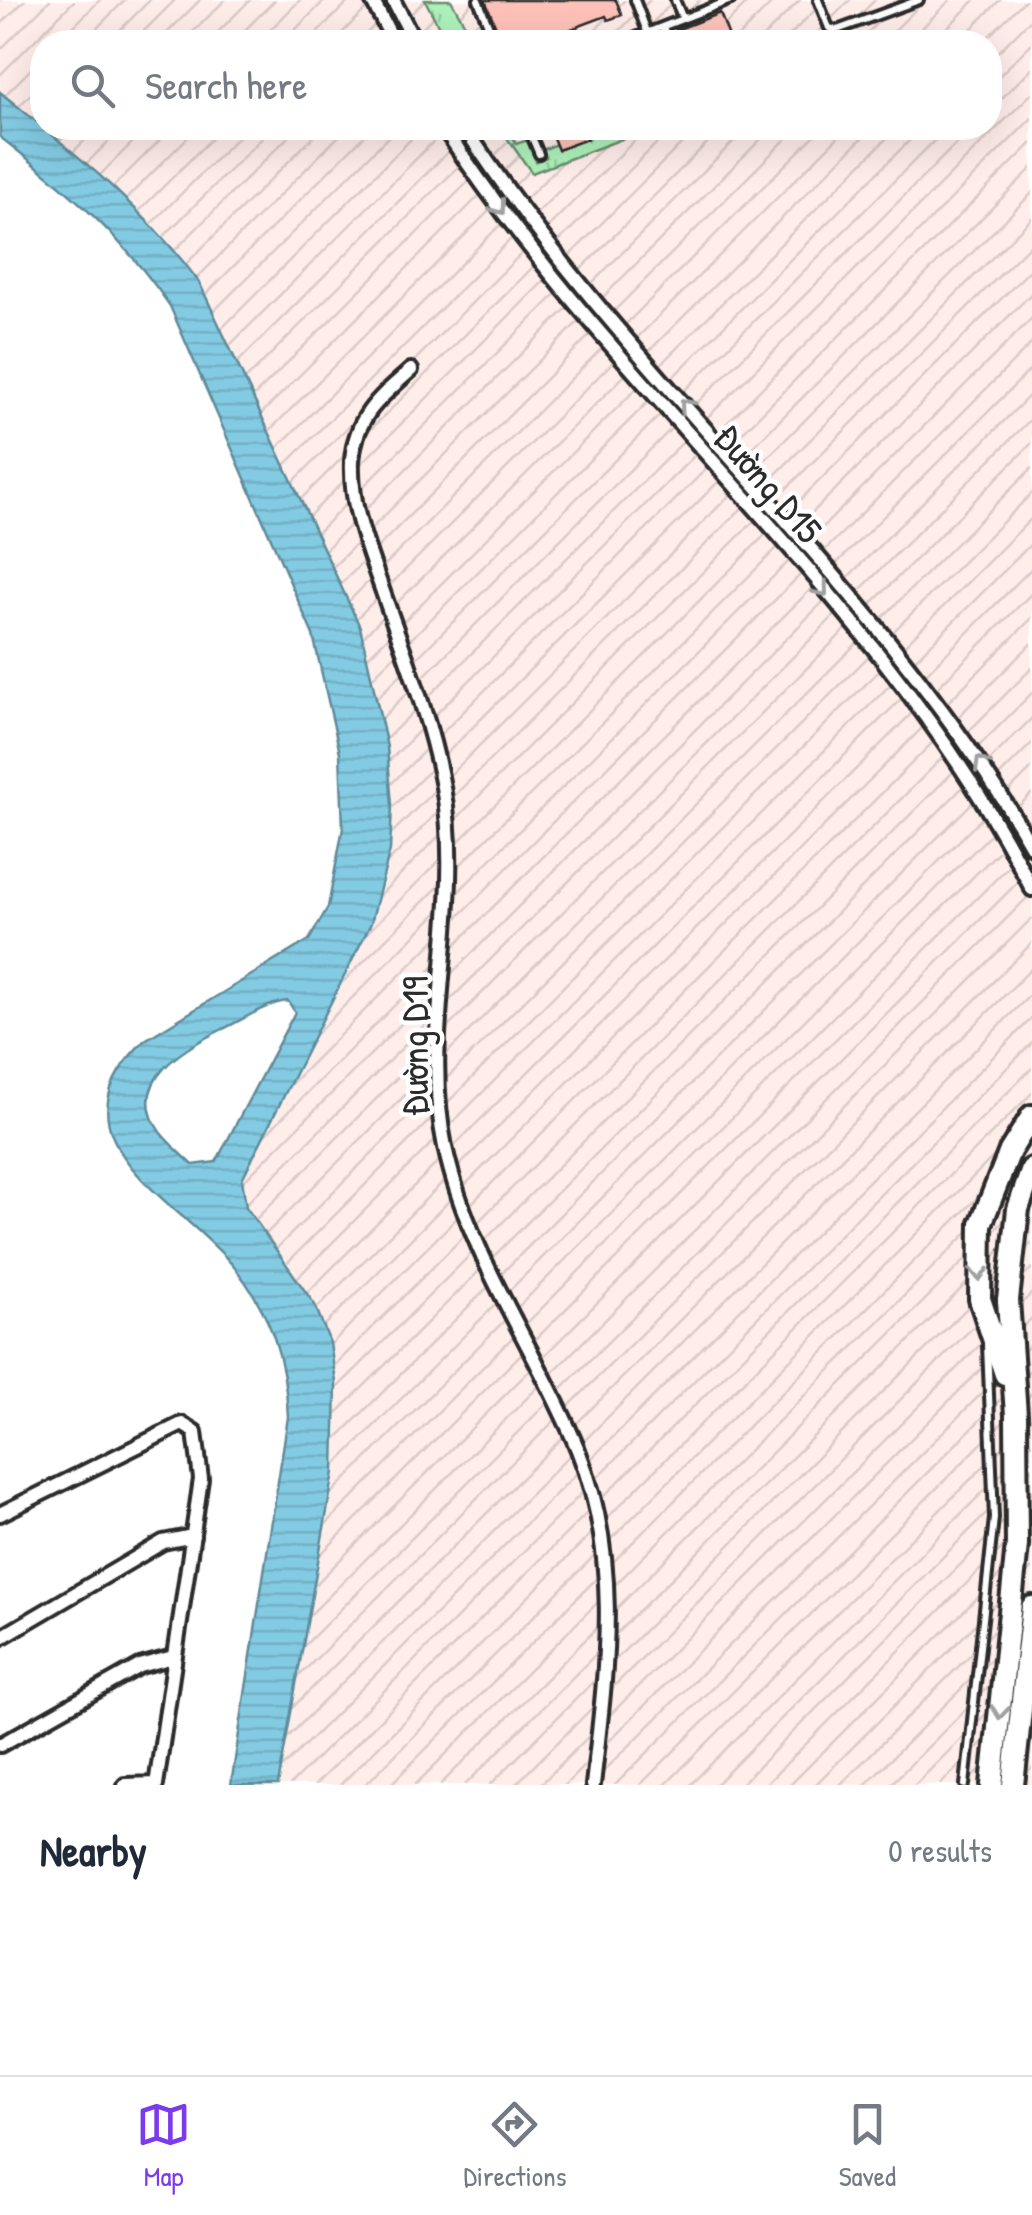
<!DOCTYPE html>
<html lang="en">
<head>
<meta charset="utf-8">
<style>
  :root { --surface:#fff; --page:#f6f6f7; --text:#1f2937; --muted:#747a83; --line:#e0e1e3; --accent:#7c3aed }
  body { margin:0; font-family:"Patrick Hand",sans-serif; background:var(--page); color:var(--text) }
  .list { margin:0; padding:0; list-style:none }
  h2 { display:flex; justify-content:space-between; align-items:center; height:130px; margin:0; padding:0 40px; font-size:42px }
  h2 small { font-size:32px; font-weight:400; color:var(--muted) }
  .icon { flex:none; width:55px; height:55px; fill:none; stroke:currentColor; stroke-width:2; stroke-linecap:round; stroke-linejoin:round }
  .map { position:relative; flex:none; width:1032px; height:1785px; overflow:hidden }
  .search { position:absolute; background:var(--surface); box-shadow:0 10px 40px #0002; left:30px; right:30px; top:30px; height:110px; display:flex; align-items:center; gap:25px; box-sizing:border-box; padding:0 35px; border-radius:40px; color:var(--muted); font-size:38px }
  .sheet { height:290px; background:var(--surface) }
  nav { display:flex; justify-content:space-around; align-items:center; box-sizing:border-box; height:140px; border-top:2px solid var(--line); background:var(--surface); font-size:28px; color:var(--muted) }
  nav a { display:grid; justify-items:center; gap:5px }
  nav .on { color:var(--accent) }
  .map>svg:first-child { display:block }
  .industrial { fill:url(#industrial-furrows) }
  .grass { fill:url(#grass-tufts); stroke:#6c8e72; stroke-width:2.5 }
  .water { fill:url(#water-rules); stroke:#608b99; stroke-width:2.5; fill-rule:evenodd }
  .building { fill:#fec2b9; stroke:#2b2b2b; stroke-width:2.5 }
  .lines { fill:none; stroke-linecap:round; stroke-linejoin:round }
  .service-casing { stroke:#2b2b2b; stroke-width:14 }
  .minor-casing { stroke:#2b2b2b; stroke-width:20 }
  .primary-casing { stroke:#2b2b2b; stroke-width:28 }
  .trunk-casing { stroke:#2b2b2b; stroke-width:28 }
  .service { stroke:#fff; stroke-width:6 }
  .minor { stroke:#fff; stroke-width:12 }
  .primary { stroke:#fff; stroke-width:20 }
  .trunk { stroke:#fff; stroke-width:20 }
  .oneway { stroke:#a0a0a0 }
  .labels { text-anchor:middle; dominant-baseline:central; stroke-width:9; stroke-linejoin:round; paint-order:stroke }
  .street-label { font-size:38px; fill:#2b2b2b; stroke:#fff }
</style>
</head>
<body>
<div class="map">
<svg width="1032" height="1785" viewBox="0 0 1032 1785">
  <defs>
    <pattern id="industrial-furrows" width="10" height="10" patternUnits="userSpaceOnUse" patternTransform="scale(2.5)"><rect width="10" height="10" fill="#ffedea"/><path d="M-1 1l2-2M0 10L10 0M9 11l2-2" fill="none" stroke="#dbcbc9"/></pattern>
    <pattern id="grass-tufts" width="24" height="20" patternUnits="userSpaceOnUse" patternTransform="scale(2.5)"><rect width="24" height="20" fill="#aef1ba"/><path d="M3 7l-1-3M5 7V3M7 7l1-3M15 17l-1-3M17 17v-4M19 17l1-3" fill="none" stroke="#96cfa0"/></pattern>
    <pattern id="water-rules" width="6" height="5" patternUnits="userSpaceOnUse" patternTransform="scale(2.5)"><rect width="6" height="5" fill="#83cbe3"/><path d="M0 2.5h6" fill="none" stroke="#71aec3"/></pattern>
  </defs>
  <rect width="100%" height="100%" fill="#fff"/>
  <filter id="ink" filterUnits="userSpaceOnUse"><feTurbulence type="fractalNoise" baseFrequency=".01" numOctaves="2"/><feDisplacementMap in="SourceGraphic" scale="20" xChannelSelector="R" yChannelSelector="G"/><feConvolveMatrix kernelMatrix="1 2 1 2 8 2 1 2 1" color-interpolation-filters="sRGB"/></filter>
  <g filter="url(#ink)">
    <!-- industrial -->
    <path class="industrial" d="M0,0H1032V1785H278L333,1472L337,1428L290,1266L246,1207L242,1179L356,957L383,886L390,850L199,282L166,238L126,197L44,128H990V42H42V127L0,92Z"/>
    <!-- grass -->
    <path class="grass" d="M425,0H451L472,37L447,42Z
      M500,128H509L516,144L528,140L536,161L546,157L543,150L556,144L559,150L603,128H651L532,173Z"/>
    <!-- water -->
    <path class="water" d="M0,92C72,151 143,206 199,282L360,627L387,747L392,805L390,850L371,923L242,1179L246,1207L315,1305L330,1343L336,1382L334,1472L278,1785H231L288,1417C286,1361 271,1313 235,1268C179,1198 41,1140 145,1040L309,940L328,907L343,828L340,753L313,635L170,306C123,237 66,188 0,137ZM288,1001L295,1012L216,1162L193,1165C183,1155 169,1144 160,1132C124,1081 186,1047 223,1029C243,1020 266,1003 288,1001Z"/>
    <!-- building -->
    <path class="building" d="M485,0H616L622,15L608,20L606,16L550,37L548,30L502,42Z
      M720,13L731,42H682L676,30Z
      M549,128H582L587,139L558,150Z"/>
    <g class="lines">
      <!-- service casing -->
      <g class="service-casing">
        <path id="service" d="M478,0L495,42
          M635,0L651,42
          M675,0L683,19
          M818,0L829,28L837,30L919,0
          M663,27L669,42
          M623,42L731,0
          M528,128L539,154
          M965,1785L994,1518L987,1345"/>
      </g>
      <!-- minor casing -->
      <g class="minor-casing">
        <path id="minor" d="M372,0L394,42
          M393,0L415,42
          M444,128C618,396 889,604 1032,889
          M465,128C632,384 879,581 1032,847
          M411,370C379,398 355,417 352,461C350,507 368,549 383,592C405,656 431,720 443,787C465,907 420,1028 445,1147C469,1258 536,1347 578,1450C622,1560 606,1671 593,1785
          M0,1514L182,1424L195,1432L201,1479L156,1785
          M0,1638L163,1542L193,1536
          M0,1745L140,1666L173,1657
          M125,1785L156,1784"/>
      </g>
      <!-- primary casing -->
      <g class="primary-casing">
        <path id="primary" d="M981,1224L1010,1151L1032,1116
          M1008,1300L1018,1209L1032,1169"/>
      </g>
      <!-- trunk casing -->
      <g class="trunk-casing">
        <path id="trunk" d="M981,1224L980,1299L1005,1374
          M992,1785L1017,1545L1016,1415L1008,1300
          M1013,1785L1032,1607"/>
      </g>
      <!-- service -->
      <use href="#service" class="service"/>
      <!-- minor -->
      <use href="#minor" class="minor"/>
      <!-- primary -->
      <use href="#primary" class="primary"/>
      <!-- trunk -->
      <use href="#trunk" class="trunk"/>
    </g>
    <!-- one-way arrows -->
    <defs><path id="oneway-chevron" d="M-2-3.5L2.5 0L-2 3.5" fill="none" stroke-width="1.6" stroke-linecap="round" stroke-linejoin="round" transform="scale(2.5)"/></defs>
    <g class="oneway">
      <use href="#oneway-chevron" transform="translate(499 208) rotate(53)"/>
      <use href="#oneway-chevron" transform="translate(686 405) rotate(-130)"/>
      <use href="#oneway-chevron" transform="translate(822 590) rotate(51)"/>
      <use href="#oneway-chevron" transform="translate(981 763) rotate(-121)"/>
      <use href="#oneway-chevron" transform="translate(979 1274) rotate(88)"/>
      <use href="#oneway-chevron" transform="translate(1000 1712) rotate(96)"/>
    </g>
  </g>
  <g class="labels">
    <!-- street labels -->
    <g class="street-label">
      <text transform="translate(769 483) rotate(49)">Đường D15</text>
      <text transform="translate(414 1046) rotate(-90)">Đường D19</text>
    </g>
  </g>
</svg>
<div class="search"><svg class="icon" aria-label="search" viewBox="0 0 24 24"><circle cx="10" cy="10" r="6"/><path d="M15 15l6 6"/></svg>Search here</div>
</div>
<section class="sheet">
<h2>Nearby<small>0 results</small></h2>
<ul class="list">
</ul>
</section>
<nav>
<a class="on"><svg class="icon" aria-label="map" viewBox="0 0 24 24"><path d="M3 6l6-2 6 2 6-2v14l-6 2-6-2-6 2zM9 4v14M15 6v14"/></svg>Map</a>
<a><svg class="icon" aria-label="directions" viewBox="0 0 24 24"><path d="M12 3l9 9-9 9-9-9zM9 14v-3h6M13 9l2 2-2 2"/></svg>Directions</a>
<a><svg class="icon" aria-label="saved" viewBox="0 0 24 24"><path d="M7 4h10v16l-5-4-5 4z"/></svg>Saved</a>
</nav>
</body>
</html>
